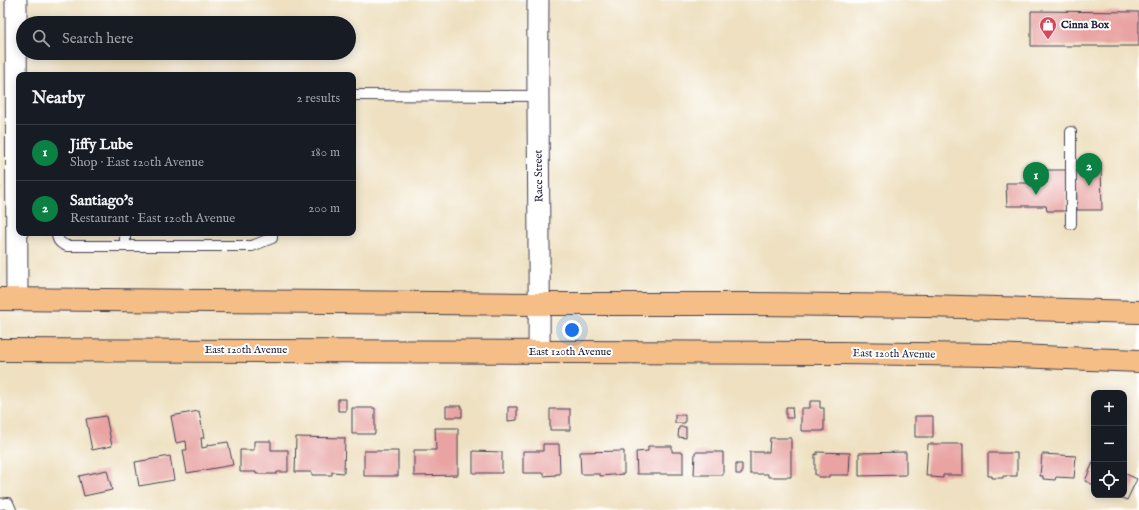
<!DOCTYPE html>
<html lang="en">
<head>
<meta charset="utf-8">
<style>
  :root { --surface:#171b24; --page:#242831; --text:#f1f3f6; --muted:#9ea1a6; --line:#363941; --accent:#0b8043 }
  body { margin:0; font-family:"IM FELL English",serif; background:var(--page); color:var(--text) }
  .controls { position:absolute; right:12px; bottom:12px; display:grid; overflow:hidden; border-radius:8px; box-shadow:0 2px 10px #0003 }
  .controls button { width:36px; height:36px; display:grid; place-items:center; padding:0; border:0; border-bottom:1px solid var(--line); background:var(--surface); color:var(--text); font:20px sans-serif }
  .you { position:absolute; left:572px; top:330px; width:14px; height:14px; margin:-10px; border:3px solid #fff; border-radius:50%; background:#1a73e8; box-shadow:0 0 0 6px #1a73e833 }
  .badge { display:grid; place-items:center; width:26px; height:26px; border-radius:50%; background:var(--accent); color:#fff; font-size:13px; font-weight:700 }
  .pin { position:absolute; translate:-50% -33px; filter:drop-shadow(0 1px 2px #0008) }
  .pin::after { content:''; position:absolute; top:21px; width:14px; height:12px; background:inherit; clip-path:polygon(0 0,100% 0,50% 100%) }
  .list { margin:0; padding:0; list-style:none }
  h2 { display:flex; justify-content:space-between; align-items:center; height:52px; margin:0; padding:0 16px; font-size:17px }
  h2 small { font-size:13px; font-weight:400; color:var(--muted) }
  .list li { display:grid; grid-template-columns:26px 1fr auto; gap:12px; align-items:center; box-sizing:border-box; height:56px; padding:0 16px; border-top:1px solid var(--line) }
  .list b { display:block; font-size:15px; white-space:nowrap }
  .list p { margin:0; font-size:13px; white-space:nowrap; color:var(--muted) }
  .list em { font-size:13px; font-style:normal; color:var(--muted) }
  .icon { flex:none; width:22px; height:22px; fill:none; stroke:currentColor; stroke-width:2; stroke-linecap:round; stroke-linejoin:round }
  .map { position:relative; flex:none; width:1139px; height:510px; overflow:hidden }
  .search { position:absolute; background:var(--surface); box-shadow:0 2px 10px #0003; left:16px; top:16px; width:340px; height:44px; display:flex; align-items:center; gap:10px; box-sizing:border-box; padding:0 14px; border-radius:22px; color:var(--muted); font-size:15px }
  .panel { position:absolute; background:var(--surface); box-shadow:0 2px 10px #0003; left:16px; top:72px; width:340px; height:164px; border-radius:8px }
  .map>svg:first-child { display:block }
  .building { fill:#e8a3a2 }
  .lines { fill:none; stroke-linecap:round; stroke-linejoin:round }
  .service-casing { stroke:#413e4f; stroke-width:12 }
  .minor-casing { stroke:#413e4f; stroke-width:23 }
  .primary-casing { stroke:#413e4f; stroke-width:24 }
  .service { stroke:#fff; stroke-width:10 }
  .minor { stroke:#fff; stroke-width:21 }
  .primary { stroke:#f6be87; stroke-width:22 }
  .labels { text-anchor:middle; dominant-baseline:central; stroke-width:4; stroke-linejoin:round; paint-order:stroke }
  .poi-label { font-size:11px; font-weight:bold; fill:#22223b; stroke:#fff; text-anchor:start }
  .street-label { font-size:11px; fill:#22223b; stroke:#fff }
</style>
</head>
<body>
<div class="map">
<svg width="1139" height="510" viewBox="0 0 1139 510">
  <rect width="100%" height="100%" fill="#fff"/>
  <filter id="ink" filterUnits="userSpaceOnUse"><feTurbulence type="fractalNoise" baseFrequency=".025" numOctaves="2"/><feDisplacementMap in="SourceGraphic" scale="8" xChannelSelector="R" yChannelSelector="G"/><feConvolveMatrix kernelMatrix="1 2 1 2 8 2 1 2 1" color-interpolation-filters="sRGB"/></filter>
  <filter id="wash" filterUnits="userSpaceOnUse"><feTurbulence type="fractalNoise" baseFrequency=".012" numOctaves="4" result="noise"/><feDisplacementMap in="SourceGraphic" scale="16" xChannelSelector="R" yChannelSelector="G"/><feGaussianBlur stdDeviation="0.9" result="paint"/><feColorMatrix in="noise" values="0 0 0 0 0 0 0 0 0 0 0 0 0 0 0 0 0 1.4 0 .05"/><feComposite in="paint" operator="in"/></filter>
  <g filter="url(#wash)">
    <rect width="100%" height="100%" fill="#eee0c0"/>
    <g id="blocks">
      <!-- building -->
      <path class="building" d="M1031,11L1139,12V46H1031Z
        M1076,162H1101L1102,210H1077Z
        M1047,170H1066V211H1047L1046,206H1007L1006,183H1047Z
        M338,399H346V411H338Z
        M810,401H820V408H824V431H801V408H810Z
        M446,406H462V417H446Z
        M508,407H517V420L508,421Z
        M786,407H792L793,418H786Z
        M352,408H375V434H352Z
        M550,409H570V430H550Z
        M199,411L204,438H201L202,448L207,447V445L228,442L233,465L187,473L183,450H187L186,441L176,443L171,416Z
        M675,415H685V423H675Z
        M106,416L112,446L92,450L86,419Z
        M915,416H933V437H915Z
        M679,427H686V438L678,437Z
        M435,428H458V475L414,476V450H436Z
        M296,437L345,438L344,473L332,472V475H312V472H295Z
        M770,438H791V477H768V474H750V452H769Z
        M254,441H271V450H288V472H277V474H256V472H240V450H254Z
        M543,444H559L560,474H556V475L544,476V473H523V451H543Z
        M928,444H963V475H943V478L931,477V476H926Z
        M648,446H672V452H683V474H637L636,452L648,451Z
        M364,451H398V476H364Z
        M473,451L502,452V473H473Z
        M624,451V474L600,476V474H581L580,452Z
        M695,452H723V475H694Z
        M817,452L850,453L849,475H829V477H818V475H815V454L817,455Z
        M906,452V475L859,476V453Z
        M988,453H1017V476H1003V478H992V476H988Z
        M1042,454L1076,456L1074,478L1056,477L1055,480L1043,479V476H1040Z
        M170,456L174,480L139,486L135,462Z
        M1094,460V485L1085,481Z
        M736,464H742V474H736Z
        M107,470L112,490L84,496L79,476Z
        M1124,473L1137,479L1127,500L1116,495H1124Z"/>
    </g>
  </g>
  <g filter="url(#ink)">
    <use href="#blocks" fill-opacity="0" stroke="#413e4f" stroke-width="1"/>
    <g class="lines">
      <!-- service casing -->
      <g class="service-casing">
        <path id="service" d="M353,95L538,96
          M1071,224V132
          M57,233C57,240 60,244 67,246H125
          M125,233V246H252L272,238V233
          M0,504L8,503L11,510"/>
      </g>
      <!-- minor casing -->
      <g class="minor-casing">
        <path id="minor" d="M16,0L17,299
          M538,0C537,117 540,234 539,351"/>
      </g>
      <!-- primary casing -->
      <g class="primary-casing">
        <path id="primary" d="M0,299L540,304H756L926,306L1139,312
          M0,350L839,353L994,355L1139,361"/>
      </g>
      <!-- service -->
      <use href="#service" class="service"/>
      <!-- minor -->
      <use href="#minor" class="minor"/>
      <!-- primary -->
      <use href="#primary" class="primary"/>
    </g>
  </g>
  <!-- icons -->
  <defs>
    <g id="shop-pin" transform="scale(0.9)"><path d="M0 17L-7.5 6A9.5 9.5 0 1 1 7.5 6Z" fill="#d1495b" stroke="#fff"/><path d="M-5-2.5h2.3a2.7 3.5 0 0 1 5.4 0H5L5.5 6h-11ZM-1.5-2.5h3a1.5 2.3 0 0 0-3 0Z" fill="#fff"/></g>
  </defs>
  <g fill-rule="evenodd">
    <use href="#shop-pin" x="1048" y="25"/>
  </g>
  <g class="labels">
    <!-- poi labels -->
    <g class="poi-label">
      <text x="1061" y="25">Cinna Box</text>
    </g>
    <!-- street labels -->
    <g class="street-label">
      <text transform="translate(539 176) rotate(-91)">Race Street</text>
      <text x="246" y="350">East 120th Avenue</text>
      <text x="570" y="352">East 120th Avenue</text>
      <text transform="translate(894 354) rotate(1)">East 120th Avenue</text>
    </g>
  </g>
</svg>
<div class="controls">
<button>+</button>
<button>−</button>
<button><svg class="icon" aria-label="locate" viewBox="0 0 24 24"><circle cx="12" cy="12" r="6"/><path d="M12 2v4M12 18v4M2 12h4M18 12h4"/></svg></button>
</div>
<div class="you"></div>
<div class="pin badge" style="left:1036px;top:195px">1</div>
<div class="pin badge" style="left:1089px;top:186px">2</div>
<div class="search"><svg class="icon" aria-label="search" viewBox="0 0 24 24"><circle cx="10" cy="10" r="6"/><path d="M15 15l6 6"/></svg>Search here</div>
<section class="panel">
<h2>Nearby<small>2 results</small></h2>
<ul class="list">
<li><span class="badge">1</span><div><b>Jiffy Lube</b><p>Shop · East 120th Avenue</p></div><em>180 m</em></li>
<li><span class="badge">2</span><div><b>Santiago's</b><p>Restaurant · East 120th Avenue</p></div><em>200 m</em></li>
</ul>
</section>
</div>
</body>
</html>
